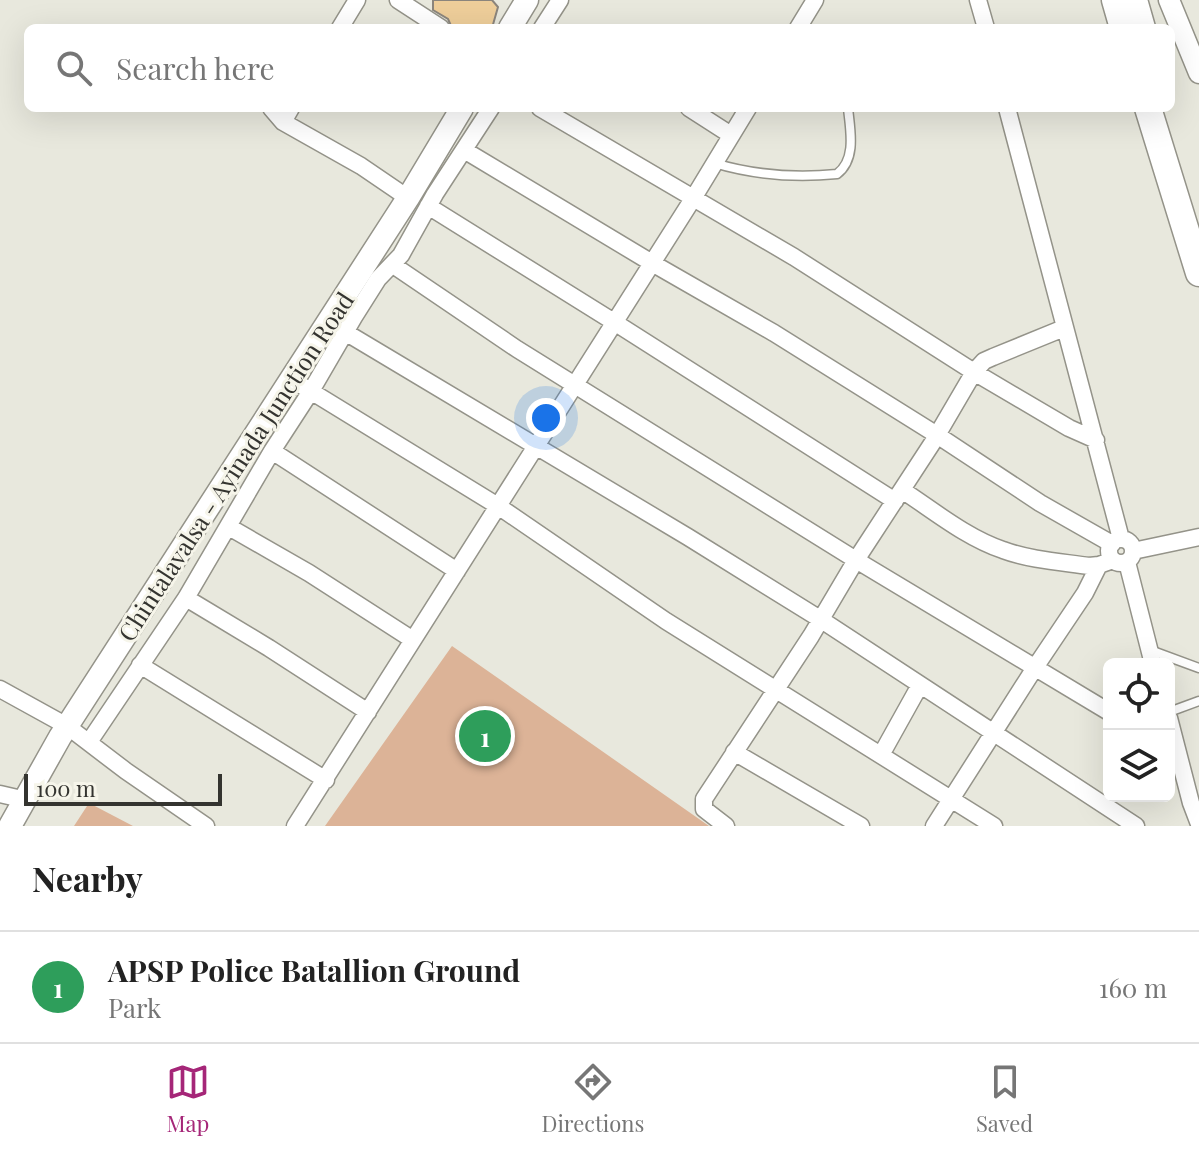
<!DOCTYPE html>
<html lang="en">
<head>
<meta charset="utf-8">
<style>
  :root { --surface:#fff; --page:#f2f2f2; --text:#222; --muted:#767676; --line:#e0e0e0; --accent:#a52678 }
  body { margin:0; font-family:"Playfair Display",serif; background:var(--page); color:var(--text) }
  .controls { position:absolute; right:24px; bottom:24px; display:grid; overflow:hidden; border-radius:12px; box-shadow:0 8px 32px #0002 }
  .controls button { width:72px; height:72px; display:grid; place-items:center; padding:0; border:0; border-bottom:2px solid var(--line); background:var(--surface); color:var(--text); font:40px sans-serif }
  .scale { position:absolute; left:24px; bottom:20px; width:198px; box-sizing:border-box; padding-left:8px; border:4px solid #343430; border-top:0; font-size:22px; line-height:28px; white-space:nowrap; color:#343430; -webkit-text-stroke:6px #f6f5ea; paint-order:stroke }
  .you { position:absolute; left:546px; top:418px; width:28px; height:28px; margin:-20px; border:6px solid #fff; border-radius:50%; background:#1a73e8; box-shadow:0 0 0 12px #1a73e833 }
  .badge { display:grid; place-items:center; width:52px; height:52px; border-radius:50%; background:var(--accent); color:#fff; font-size:26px; font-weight:700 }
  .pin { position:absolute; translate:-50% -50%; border:4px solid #fff; box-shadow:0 2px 8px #0006 }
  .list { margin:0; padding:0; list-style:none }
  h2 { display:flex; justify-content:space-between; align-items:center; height:104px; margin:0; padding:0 32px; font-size:34px }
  h2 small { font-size:26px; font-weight:400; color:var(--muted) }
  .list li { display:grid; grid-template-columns:52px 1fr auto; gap:24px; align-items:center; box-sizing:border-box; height:112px; padding:0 32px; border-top:2px solid var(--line) }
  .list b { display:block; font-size:30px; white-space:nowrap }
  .list p { margin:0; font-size:26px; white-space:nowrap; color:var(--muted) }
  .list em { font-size:26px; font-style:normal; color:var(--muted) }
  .icon { flex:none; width:44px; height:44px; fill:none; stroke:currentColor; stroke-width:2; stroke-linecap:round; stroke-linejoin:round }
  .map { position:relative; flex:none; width:1199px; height:826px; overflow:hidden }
  .search { position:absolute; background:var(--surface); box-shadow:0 8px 32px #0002; left:24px; right:24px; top:24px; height:88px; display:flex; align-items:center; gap:20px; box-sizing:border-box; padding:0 28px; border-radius:12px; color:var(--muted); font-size:30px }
  .sheet { height:216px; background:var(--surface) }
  nav { display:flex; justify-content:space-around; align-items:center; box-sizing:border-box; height:112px; border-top:2px solid var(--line); background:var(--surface); font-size:22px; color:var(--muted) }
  nav a { display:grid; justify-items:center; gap:4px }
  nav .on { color:var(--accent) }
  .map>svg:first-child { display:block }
  .green { fill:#dcb397 }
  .building { fill:#eece9a; stroke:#8b857c; stroke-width:2 }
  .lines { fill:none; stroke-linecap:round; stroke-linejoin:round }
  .service-casing { stroke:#949389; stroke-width:11 }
  .minor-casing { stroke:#949389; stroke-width:19 }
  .tertiary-casing { stroke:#949389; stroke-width:23 }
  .secondary-casing { stroke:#949389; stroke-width:25 }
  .trunk-casing { stroke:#949389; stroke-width:29 }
  .service { stroke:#fff; stroke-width:8 }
  .minor { stroke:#fff; stroke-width:16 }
  .tertiary { stroke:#fff; stroke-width:20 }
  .secondary { stroke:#fff; stroke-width:22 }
  .trunk { stroke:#fff; stroke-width:26 }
  .labels { text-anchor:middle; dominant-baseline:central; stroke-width:6; stroke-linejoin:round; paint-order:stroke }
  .street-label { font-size:24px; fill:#343430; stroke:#f6f5ea }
</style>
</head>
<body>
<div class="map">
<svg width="1199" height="826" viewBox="0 0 1199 826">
  <rect width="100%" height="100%" fill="#e8e8dd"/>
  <!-- green -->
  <path class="green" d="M452,646L709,826H325Z
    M89,803L133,826H74Z"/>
  <!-- building -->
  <path class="building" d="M433,0H492L498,7L492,28H452L448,19L433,10Z"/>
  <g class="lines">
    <!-- service casing -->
    <g class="service-casing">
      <path id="service" d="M714,163C754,175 796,178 837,174C857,159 850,129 848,108
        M1150,650L1199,668
        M1169,712L1199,701"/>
    </g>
    <!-- minor casing -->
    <g class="minor-casing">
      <path id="minor" d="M398,0L441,28
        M978,0L986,28
        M340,28L357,0
        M542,28L560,0
        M798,28L815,0
        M271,108L283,122L361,166L408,198
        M540,108L794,257L974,372L1069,428L1096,440
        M689,108L731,135
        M1007,108L1121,539
        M283,122L291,108
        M464,150L652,263L774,333L937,435L1040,503L1112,544
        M428,206L614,322L895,501
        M393,265L517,349L856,560L1109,712
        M345,332L688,537L820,619L1136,826
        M291,379L498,506L666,621L994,826
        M272,451L457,571
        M902,490C934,511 967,538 1003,550C1030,560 1061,562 1089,566L1099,565L1113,560
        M229,527L309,573L413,640
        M1109 551a12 12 0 1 1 24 0a12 12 0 1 1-24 0Z
        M1133,551L1199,537
        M1127,562L1153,664
        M186,598L269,648L368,712
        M140,665L326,780
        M0,689L67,726L126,771L206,826
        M1169,718L1191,803L1199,824
        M89,742L186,598L272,451L311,391L354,317L378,279L401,255L435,194L491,108
        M734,752L861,826
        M881,755L920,685
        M0,794L26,800
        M295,826L694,197L748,108
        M726,826L704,809V799L811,636L856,560L933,442L974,372L984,361L993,357L1064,328
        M934,826L1036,666L1085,593L1099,565"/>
    </g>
    <!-- tertiary casing -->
    <g class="tertiary-casing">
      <path id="tertiary" d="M1169,0L1199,73"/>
    </g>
    <!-- secondary casing -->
    <g class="secondary-casing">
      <path id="secondary" d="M510,28L527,0
        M10,826L60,737L408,198L462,108"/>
    </g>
    <!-- trunk casing -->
    <g class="trunk-casing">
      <path id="trunk" d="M1115,0L1123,28
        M1134,0L1142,28
        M1148,108L1199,273"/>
    </g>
    <!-- service -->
    <use href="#service" class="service"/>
    <!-- minor -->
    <use href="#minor" class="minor"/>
    <!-- tertiary -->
    <use href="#tertiary" class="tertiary"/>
    <!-- secondary -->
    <use href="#secondary" class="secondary"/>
    <!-- trunk -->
    <use href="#trunk" class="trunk"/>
  </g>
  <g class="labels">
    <!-- street labels -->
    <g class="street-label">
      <text transform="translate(235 466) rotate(-57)">Chintalavalsa - Ayinada Junction Road</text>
    </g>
  </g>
</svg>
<div class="controls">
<button><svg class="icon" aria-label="locate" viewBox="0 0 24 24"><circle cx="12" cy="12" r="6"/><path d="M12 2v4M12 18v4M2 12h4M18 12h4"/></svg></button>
<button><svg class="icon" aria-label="layers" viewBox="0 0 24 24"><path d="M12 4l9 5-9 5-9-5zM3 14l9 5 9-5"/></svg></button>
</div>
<div class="scale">100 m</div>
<div class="you"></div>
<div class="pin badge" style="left:485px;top:736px;background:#2e9e5b">1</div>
<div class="search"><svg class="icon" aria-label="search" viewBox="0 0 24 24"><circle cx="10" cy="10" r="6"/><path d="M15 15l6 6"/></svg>Search here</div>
</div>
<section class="sheet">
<h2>Nearby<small></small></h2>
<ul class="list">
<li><span class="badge" style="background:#2e9e5b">1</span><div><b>APSP Police Batallion Ground</b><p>Park</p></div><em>160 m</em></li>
</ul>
</section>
<nav>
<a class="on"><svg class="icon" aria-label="map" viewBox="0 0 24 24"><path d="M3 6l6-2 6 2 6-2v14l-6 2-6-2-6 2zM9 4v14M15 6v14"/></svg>Map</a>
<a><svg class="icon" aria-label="directions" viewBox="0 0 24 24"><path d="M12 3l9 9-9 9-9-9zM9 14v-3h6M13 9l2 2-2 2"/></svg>Directions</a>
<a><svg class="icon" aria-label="saved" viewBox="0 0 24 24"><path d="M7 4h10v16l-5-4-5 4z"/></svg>Saved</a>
</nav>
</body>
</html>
